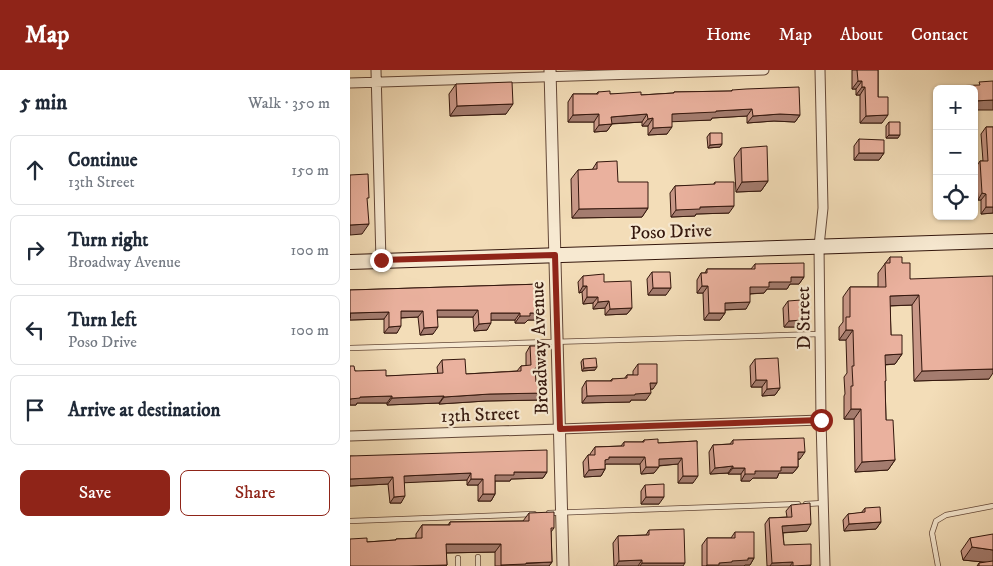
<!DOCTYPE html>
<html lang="en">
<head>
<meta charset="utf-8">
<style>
  :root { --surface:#fff; --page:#f2f2f3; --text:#1f2937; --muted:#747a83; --line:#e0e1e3; --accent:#8f2418 }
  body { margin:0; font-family:"IM FELL DW Pica",serif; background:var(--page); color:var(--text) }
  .controls { position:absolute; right:15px; top:15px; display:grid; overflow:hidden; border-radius:8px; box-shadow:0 1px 4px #0004 }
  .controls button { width:45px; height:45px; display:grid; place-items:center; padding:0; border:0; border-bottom:1px solid var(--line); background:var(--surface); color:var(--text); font:25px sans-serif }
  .stop { position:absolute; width:15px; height:15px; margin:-11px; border:4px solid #8f2418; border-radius:50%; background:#fff }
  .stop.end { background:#8f2418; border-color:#fff; box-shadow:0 1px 5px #0008 }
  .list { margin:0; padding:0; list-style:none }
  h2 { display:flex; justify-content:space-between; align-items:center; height:65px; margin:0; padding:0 20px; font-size:21px }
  h2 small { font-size:16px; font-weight:400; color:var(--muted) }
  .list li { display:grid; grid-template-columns:32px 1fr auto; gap:15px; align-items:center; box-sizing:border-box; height:70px; margin:0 10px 10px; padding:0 10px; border:1px solid var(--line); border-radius:8px }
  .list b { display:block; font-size:19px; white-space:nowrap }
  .list p { margin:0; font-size:16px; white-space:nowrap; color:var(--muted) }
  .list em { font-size:16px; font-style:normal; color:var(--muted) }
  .actions { display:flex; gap:10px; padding:15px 20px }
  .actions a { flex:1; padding:11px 0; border:1px solid var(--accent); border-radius:8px; text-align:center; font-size:18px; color:var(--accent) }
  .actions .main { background:var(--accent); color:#fff }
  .icon { flex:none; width:28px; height:28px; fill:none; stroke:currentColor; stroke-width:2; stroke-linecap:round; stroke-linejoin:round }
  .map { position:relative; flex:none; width:643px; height:496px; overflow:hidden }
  header { display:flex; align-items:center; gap:30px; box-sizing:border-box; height:70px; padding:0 25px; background:var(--accent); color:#fff }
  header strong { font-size:24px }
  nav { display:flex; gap:28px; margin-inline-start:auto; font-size:18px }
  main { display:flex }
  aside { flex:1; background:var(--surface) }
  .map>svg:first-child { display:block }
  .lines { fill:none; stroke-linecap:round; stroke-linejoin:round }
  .service-casing { stroke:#644838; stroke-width:6 }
  .minor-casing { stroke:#644838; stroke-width:11 }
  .tertiary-casing { stroke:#644838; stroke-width:13 }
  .secondary-casing { stroke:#34170d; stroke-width:16 }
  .service { stroke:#f7e9d1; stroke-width:4.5 }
  .minor { stroke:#f7e9d1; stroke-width:9 }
  .tertiary { stroke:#f7e9d1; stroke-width:11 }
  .secondary { stroke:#f7e9d1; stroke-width:14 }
  .wall { fill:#c99888; stroke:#34170d }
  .shaded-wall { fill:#a47c6f; stroke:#34170d }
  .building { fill:#eab19e; stroke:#34170d }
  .route { stroke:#8f2418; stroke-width:6 }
  .labels { text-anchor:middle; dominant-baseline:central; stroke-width:4.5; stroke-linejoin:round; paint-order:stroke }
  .street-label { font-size:19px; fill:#34170d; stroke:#f7e9d1 }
</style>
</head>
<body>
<header>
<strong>Map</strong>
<nav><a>Home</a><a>Map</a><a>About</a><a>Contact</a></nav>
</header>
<main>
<aside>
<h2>5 min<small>Walk · 350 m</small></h2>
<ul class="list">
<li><svg class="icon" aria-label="ahead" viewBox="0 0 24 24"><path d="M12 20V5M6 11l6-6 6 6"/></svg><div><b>Continue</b><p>13th Street</p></div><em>150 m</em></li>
<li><svg class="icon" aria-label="right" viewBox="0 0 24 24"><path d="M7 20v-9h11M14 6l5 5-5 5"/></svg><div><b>Turn right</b><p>Broadway Avenue</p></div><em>100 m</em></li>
<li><svg class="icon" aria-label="left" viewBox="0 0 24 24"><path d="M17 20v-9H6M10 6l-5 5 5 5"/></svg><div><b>Turn left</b><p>Poso Drive</p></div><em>100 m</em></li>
<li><svg class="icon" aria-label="arrive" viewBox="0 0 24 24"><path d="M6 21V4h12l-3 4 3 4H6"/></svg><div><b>Arrive at destination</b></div></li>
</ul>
<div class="actions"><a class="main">Save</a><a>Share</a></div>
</aside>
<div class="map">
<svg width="643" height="496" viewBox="0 0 643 496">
  <rect width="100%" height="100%" fill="#f3ddb8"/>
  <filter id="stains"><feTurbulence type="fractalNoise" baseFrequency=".004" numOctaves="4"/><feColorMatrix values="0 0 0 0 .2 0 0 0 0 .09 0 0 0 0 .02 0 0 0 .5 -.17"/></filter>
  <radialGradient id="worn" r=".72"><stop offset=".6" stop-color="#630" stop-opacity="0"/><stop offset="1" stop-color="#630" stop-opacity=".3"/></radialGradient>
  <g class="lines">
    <!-- service casing -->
    <g class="service-casing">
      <path id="service" d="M0,278L470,264
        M456,434L473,433
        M199,443L448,434
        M0,451L184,444
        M128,487V496
        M108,488V496
        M588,496L582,463L586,451L596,445L643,436"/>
    </g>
    <!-- minor casing -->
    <g class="minor-casing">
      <path id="minor" d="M26,0L31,191
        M470,0L473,138L469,176L471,350L475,496
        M0,13L414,0
        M0,366L471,350"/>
    </g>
    <!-- tertiary casing -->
    <g class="tertiary-casing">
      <path id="tertiary" d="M200,0L213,496"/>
    </g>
    <!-- secondary casing -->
    <g class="secondary-casing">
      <path id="secondary" d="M0,192L643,171"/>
    </g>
    <!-- service -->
    <use href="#service" class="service"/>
    <!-- minor -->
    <use href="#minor" class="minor"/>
    <!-- tertiary -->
    <use href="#tertiary" class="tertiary"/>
    <!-- secondary -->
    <use href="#secondary" class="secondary"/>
  </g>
  <!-- wall -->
  <path class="wall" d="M502,0H528V27L532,53H510V25H506V19H502Z
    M106,14L156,44L100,46L99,24Z
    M382,20L450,45L445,52L424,51L397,53V46L362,48L361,50L322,51L317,64L298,65V56H292V52L262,54L257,61L244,62V52H218V32L223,24H246L248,22L260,24L291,25L323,23L324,22L381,21Z
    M539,52L548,68H536V56Z
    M636,57H643V143L631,144V130H628L626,97L630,91H633L631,64Z
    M360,63L372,74L370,77L358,78L357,67Z
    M509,69L534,83L529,90H504V76Z
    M391,78L418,111L411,121L386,122L384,88Z
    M247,92L268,112L298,138L292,147L222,148L221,109L228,100H242Z
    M365,112L379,143L346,144L345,146L321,147L320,123L325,116L363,115Z
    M540,187L552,193L560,209L639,309L564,311L562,235L540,236L541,265L552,284L545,294L535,295V313L536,350L545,390L538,400L505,402L504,349H494V326L495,324L494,307L497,303L496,270H489V257L493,252V227L500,217H528V203Z
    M405,194L454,207L449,214H440L437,219H417L414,223L400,224L396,239L375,240V243L370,250H354L353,223H347V210L351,203H355L357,199H401Z
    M302,202L316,225H298L297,209Z
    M233,206L254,212L282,238L277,244L255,245V238L243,239V233L233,234L232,222L229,223L228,212Z
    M192,214L188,250H178L175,253H165V250H141L137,260L124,261L123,247H87L83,264L70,265L68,247L51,248L47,263H34V249L0,250V220Z
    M438,231L447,257H434L433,238Z
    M180,276L194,298L190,304L185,305L186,312L196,323L191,330L136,331L89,334V333L37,335V333H7L6,335H0V296L5,301L36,306L88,304L87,297L92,290L116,304L167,301L171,296H176V283Z
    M233,289L245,300L232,301L231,292Z
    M405,289L430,318L425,325L412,326V317H401L400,296Z
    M288,294L303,319H301L296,330H281L280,332L232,333V318L236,311H260L262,309H274L277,305H283V301Z
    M294,370L308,373L347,371L343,413H328V394L309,396L304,403L291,404L290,394H256L255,395V399L251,406L234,407L233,392L238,385H240V384L245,377L271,376L274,372H292Z
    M383,370L450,389H448V397L443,403H429L427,408H403L400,411H391V404H378V403L360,404L359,382L363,375L380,374Z
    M0,386L197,402L193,408L161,409L160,411H145V424L141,431H128V415H117V410L54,412L51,433H40L38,414L0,416Z
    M295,415L309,434H291V421Z
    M441,435L457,461L433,463L434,475L461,496H417L415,454L419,448L437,447L436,441Z
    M515,438L531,452L526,459L494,461L493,450L498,444L511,443Z
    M179,443L204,458L201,462L202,492L199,496H145V482L96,483L97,495L96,496H0L17,472L45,470L46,469L66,468V464L72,455H98L100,452L173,451Z
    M299,460L333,496H264L263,473L268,466L296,465Z
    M385,462L404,488L400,495H395L394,496H352V475L357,468H381Z
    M620,468L643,496H627L629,493L634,492L613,490L611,481Z"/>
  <!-- shaded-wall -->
  <path class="shaded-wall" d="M508,11H512L506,19H502Z
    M512,17H515L510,25H506Z
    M643,30V40H624V31Z
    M163,34L156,44L100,46L107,36Z
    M402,39L397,46L362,48L361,50L317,52L322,44L366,41Z
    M249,44L244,52H218L223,45Z
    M297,44L292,52L256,54L261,47Z
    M430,44L450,45L445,52L424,51L397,53L403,46Z
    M538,45L532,53H510L516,46Z
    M303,48L298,56H292L298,49Z
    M262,54L257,61L244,62L249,55Z
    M322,57L317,64L298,65L303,58Z
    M539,65H550L548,68H536Z
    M372,74L370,77L358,78L360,75Z
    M509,83H534L529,90H504Z
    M418,111L411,121L386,122L392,112Z
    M632,123L636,124L631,130H628Z
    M384,136L379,143L346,144L345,146L321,147L326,140L350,137Z
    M636,137H643V143L631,144Z
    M269,138H298L292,147L222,148L229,139Z
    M19,154L12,164L0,165V155Z
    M441,207H454L449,214H440L437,219H417L414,223L395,224L400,217Z
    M233,216H237L232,222L229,223Z
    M352,216H358L353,223H347Z
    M303,218H321L316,225H298Z
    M569,225L562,235L533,236L540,226Z
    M237,227H248L243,233L233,234Z
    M259,231L255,238L243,239L248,232Z
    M400,232L396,239L370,240L375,233Z
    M282,238L277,244L255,245L260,239Z
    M87,240H128L123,247H82Z
    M51,241H73L68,247L46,248Z
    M39,242L34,249L0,250V243Z
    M141,243H170L165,250H136Z
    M180,243H192L188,250H178L175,253H165L170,246Z
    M359,243H375L370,250H354Z
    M452,250L447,257H434L439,251Z
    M141,253L137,260L124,261L129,254Z
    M51,256L47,263H34L39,257Z
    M88,257L83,264L70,265L74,258Z
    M496,260H503L496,270H489Z
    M552,284L545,294L528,295L535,285Z
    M247,297L245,300L232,301L234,298Z
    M185,298H194L190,304L180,305Z
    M643,299V303L639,309L564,311L572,301Z
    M406,310H417L412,317H401Z
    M300,313H307L303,319H296Z
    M430,318L425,325L412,326L417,319Z
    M196,323L191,330L136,331L89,334L94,327L140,324Z
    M301,323L296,330H281L280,332L232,333L237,326Z
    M42,326L37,333H7L6,335H0V329L10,327Z
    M94,326L89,333L37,335L42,328Z
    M501,339H511L504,349H494Z
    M448,382H455L450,389H443Z
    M259,387H295L290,394H256L254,396L255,390Z
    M332,388L328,394L304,396L309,389Z
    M545,390L538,400L505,402L512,392Z
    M383,396L378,403L360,404L365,398Z
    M296,397H309L304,403L291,404Z
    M431,397H448L443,403H429L427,408H403L400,411H391L395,404L405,401Z
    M383,398H395L391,404H378Z
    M255,399L251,406L234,407L239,400Z
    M164,402H197L193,408L161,409L160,411H140L145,405Z
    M121,403L117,410L49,413L54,406Z
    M333,406H348L343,413H328Z
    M43,407L38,414L0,416V409Z
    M121,409H133L128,415H117Z
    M133,424H145L141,431H128Z
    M55,426L51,433H40L44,427Z
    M296,427H314L309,434H291Z
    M531,452L526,459L494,461L499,454Z
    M461,454L457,461L428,463L432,456Z
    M96,474H151L145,482L90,483Z
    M622,477L643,480V493L613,490Z
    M398,488H404L400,495H395L394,496H356L357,495Z
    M292,490L288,496H266L269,491Z
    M202,492L199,496H151V495Z
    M443,492L440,496H420L422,493Z
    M292,493H335L333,496H290Z
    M97,495L96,496H59Z"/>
  <!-- building -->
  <path class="building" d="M507,0H528V27H538V45L516,46L515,17H512V11H508Z
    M643,11V30L624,31V19H601V16L630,15L629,12Z
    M162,12L163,34L107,36L106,14Z
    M449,17L450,45L430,44L403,46L402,39L366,41V42L322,44V57L303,58V48L298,49L297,44L261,47L262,54L249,55V44L223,45V24H248V22L260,21V24L291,22V25L324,23V22L382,21V20L396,19Z
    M539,52H550V65H539Z
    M636,57H643V137H636V124L632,123L630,91H638Z
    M360,63H372V74L360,75Z
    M509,69L534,70V83H509Z
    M417,76L418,111L392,112L391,78Z
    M267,91L268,112H298V138L229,139L228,100L247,99V92Z
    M18,104L19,128H17L19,154L0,155V105Z
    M365,112H384V136L350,137V139L326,140L325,116L365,114Z
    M540,187H552V193H560V209L643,206V299L572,301L569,225L540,226L541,265H552V284L535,285L536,311H535L536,350H543L545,390L512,392L511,339H501V316H503L502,296H504L503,260H496V247H500V217H536L535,193H540Z
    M454,193V207H441V212H419V217H400V232L375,233V243H359L358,216H352L351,203H357V199H405V194Z
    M302,202H320L321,218H303Z
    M254,204V212L281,211L282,238L260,239L259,231L248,232V227H237V216H233V206Z
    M192,214V243H180V246H170V243H141V253L129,254L128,240H87L88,257L74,258L73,241H51V256L39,257V242L0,243V248V220Z
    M451,230L452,250L439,251L438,231Z
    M180,276H193L194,298H185L186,312H195L196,323L140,324L94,327V326L42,328V326L10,327V328L0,329V296H4L5,301L36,300V306L93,303L92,290L115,289L116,304L171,301V296L181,295Z
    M246,288L247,297L234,298L233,289Z
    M428,288L430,318L417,319V310H406L405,289Z
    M288,294H307V313H300L301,323L285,324V325L237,326L236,311H262V309L277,308V305H288Z
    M454,368L455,382H448V397H431V401H405V404H395V398H383V396L365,398L363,375L383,374V370Z
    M308,369V373L347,371L348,406H333L332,388L309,389V397H296L295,387H259V389L255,390V399L239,400L238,385H245V377L274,376V372H294V370Z
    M197,380V402H164V405H145V424H133V409H121V403L54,406L55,426L44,427L43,407L0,409V386Z
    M314,414V427H296L295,415Z
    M460,433L461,454L432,456L434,475L461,474V495L443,496V492L422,493L419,448L442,447L441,435Z
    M530,437L531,452L499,454L498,444L515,442V438Z
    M204,442V458H201L202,492L176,493V494L151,495V474H96L97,495L59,496H0V469L17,468V472L46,470V469L72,468V455H100V452L179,451V443Z
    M334,459L335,493H292V490L269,491L268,466L299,465V460Z
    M385,462H404V488H398V490L382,491V492L369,493V495H357V468H385Z
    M643,464V480L622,477L620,468Z
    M643,491V496H629V493Z"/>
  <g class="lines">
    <!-- route -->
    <path class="route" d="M31,190L205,185L210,359L471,350"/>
  </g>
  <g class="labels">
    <!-- street labels -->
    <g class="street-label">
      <text transform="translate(321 162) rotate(-2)">Poso Drive</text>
      <text transform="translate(454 248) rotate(-91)">D Street</text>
      <text transform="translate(190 278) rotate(-92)">Broadway Avenue</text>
      <text transform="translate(130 345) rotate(-2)">13th Street</text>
    </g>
  </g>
  <rect width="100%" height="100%" filter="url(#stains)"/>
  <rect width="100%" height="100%" fill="url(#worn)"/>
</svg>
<div class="controls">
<button>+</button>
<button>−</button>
<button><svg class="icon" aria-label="locate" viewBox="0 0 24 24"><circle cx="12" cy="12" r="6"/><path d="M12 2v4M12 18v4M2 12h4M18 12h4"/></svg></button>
</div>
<div class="stop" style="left:471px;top:350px"></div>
<div class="stop end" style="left:31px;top:190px"></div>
</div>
</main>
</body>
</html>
